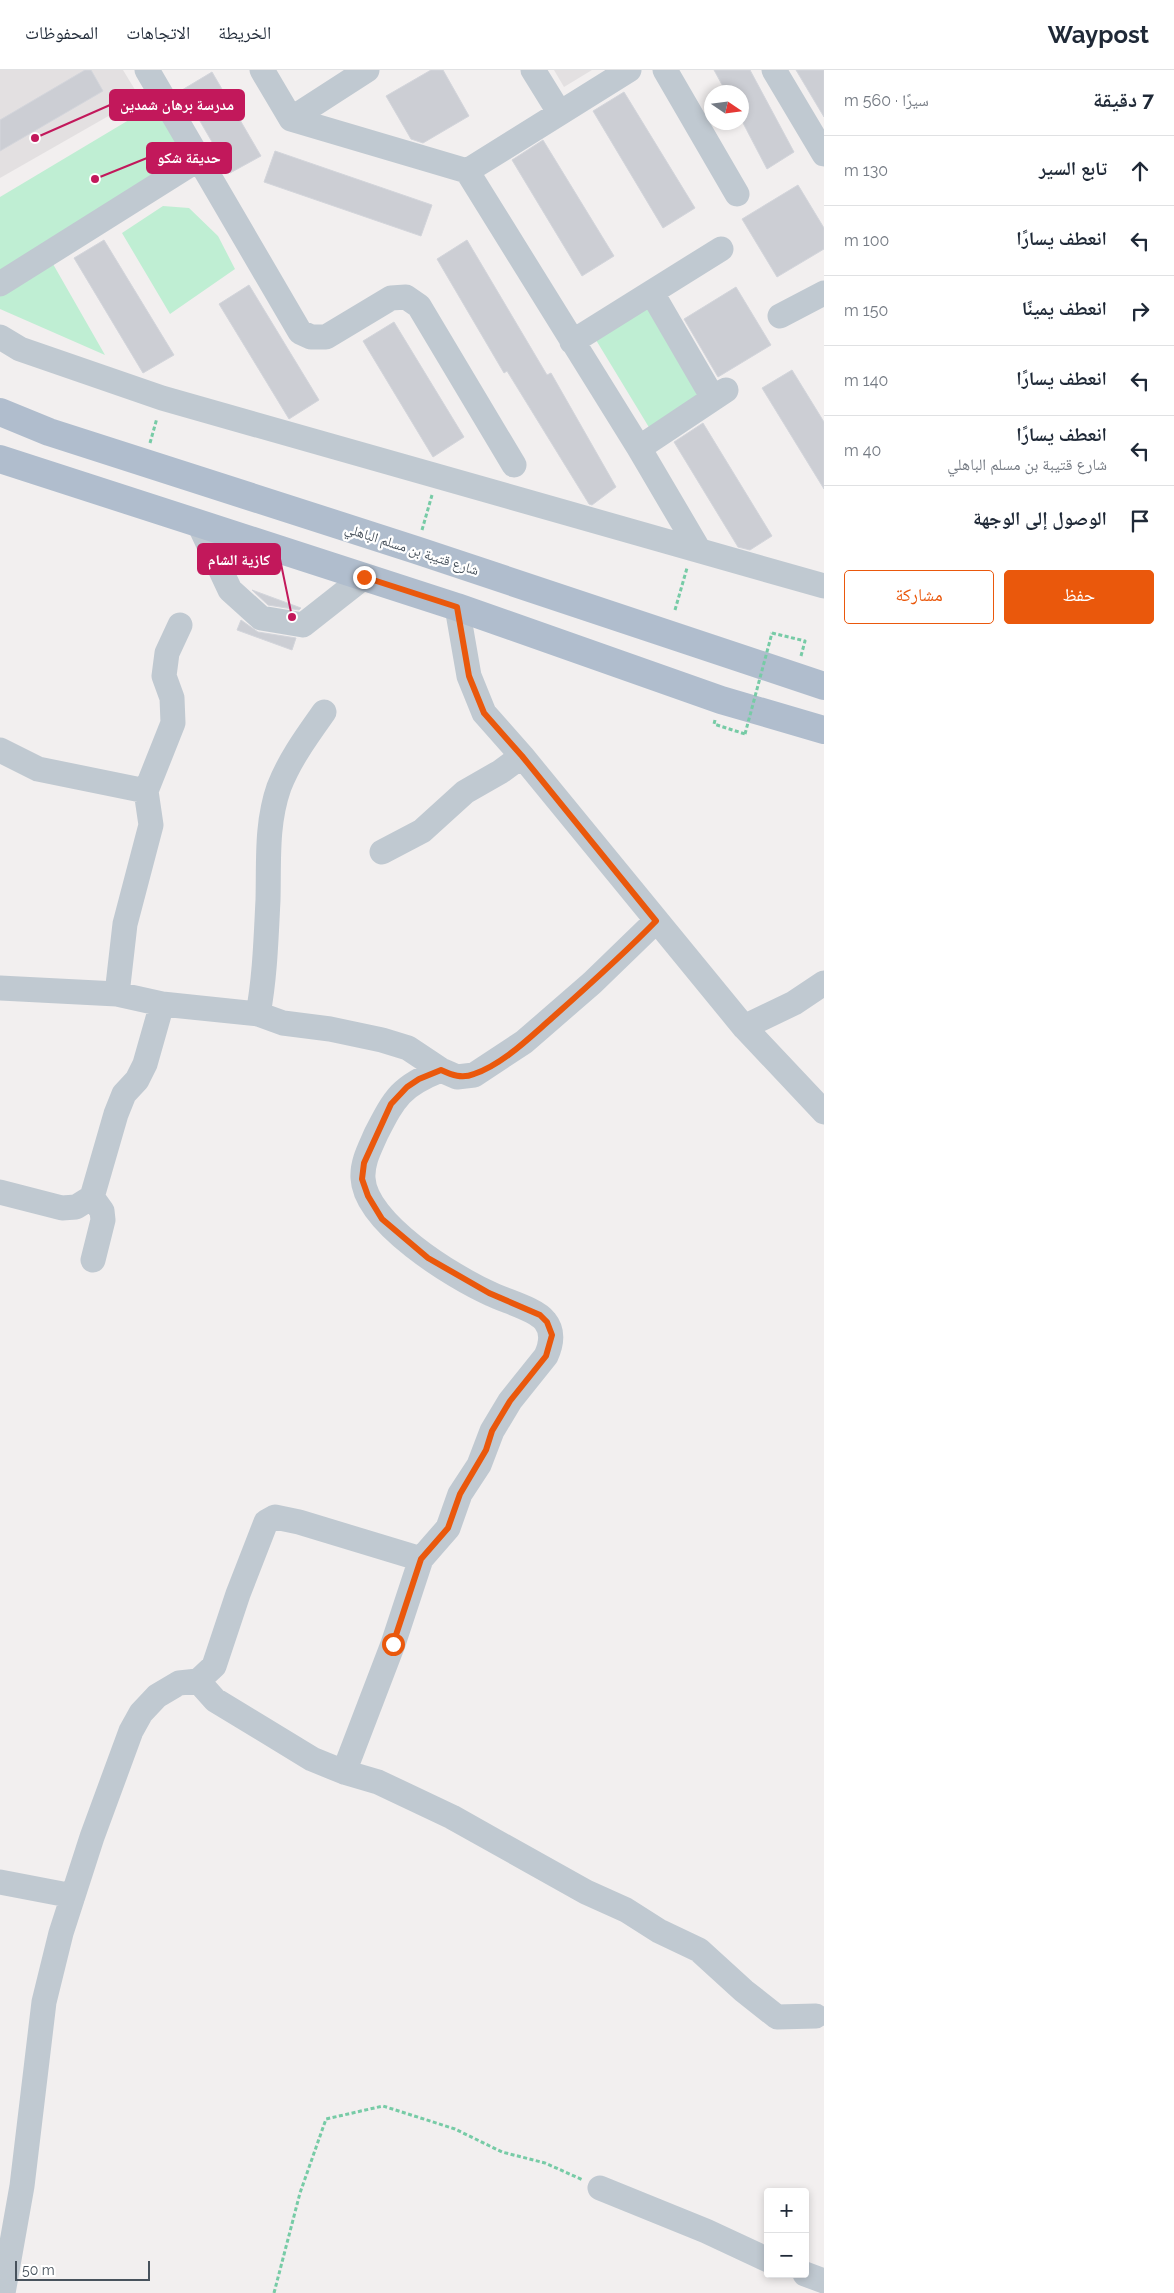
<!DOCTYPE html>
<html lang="ar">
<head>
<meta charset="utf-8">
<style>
  :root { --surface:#fff; --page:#f2f2f3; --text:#1f2937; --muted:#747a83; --line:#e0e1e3; --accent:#ea580c }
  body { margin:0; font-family:Raleway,"Noto Naskh Arabic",sans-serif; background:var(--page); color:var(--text); direction:rtl }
  .controls { position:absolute; right:15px; bottom:15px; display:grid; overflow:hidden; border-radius:5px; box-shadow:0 2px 8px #0003 }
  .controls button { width:45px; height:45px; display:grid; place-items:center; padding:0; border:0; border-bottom:1px solid var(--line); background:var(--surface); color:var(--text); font:25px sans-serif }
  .compass { position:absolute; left:704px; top:15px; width:45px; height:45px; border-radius:50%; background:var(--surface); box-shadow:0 2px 8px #0003; rotate:103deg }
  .scale { position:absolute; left:15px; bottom:12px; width:135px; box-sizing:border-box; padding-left:5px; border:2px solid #48525c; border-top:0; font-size:14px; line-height:18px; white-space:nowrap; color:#48525c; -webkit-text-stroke:4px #fff; paint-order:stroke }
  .stop { position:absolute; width:15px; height:15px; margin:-11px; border:4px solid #ea580c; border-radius:50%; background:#fff }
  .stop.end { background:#ea580c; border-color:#fff; box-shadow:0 1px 5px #0008 }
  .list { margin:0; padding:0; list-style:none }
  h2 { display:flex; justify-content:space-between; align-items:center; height:65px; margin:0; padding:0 20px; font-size:21px }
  h2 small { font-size:16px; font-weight:400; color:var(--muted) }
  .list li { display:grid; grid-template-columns:32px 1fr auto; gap:15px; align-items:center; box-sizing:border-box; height:70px; padding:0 20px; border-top:1px solid var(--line) }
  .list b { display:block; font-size:19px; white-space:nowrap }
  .list p { margin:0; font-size:16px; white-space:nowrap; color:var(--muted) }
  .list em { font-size:16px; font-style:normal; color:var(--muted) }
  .actions { display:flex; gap:10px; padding:15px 20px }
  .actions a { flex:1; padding:11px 0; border:1px solid var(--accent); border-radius:5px; text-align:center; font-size:18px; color:var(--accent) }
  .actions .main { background:var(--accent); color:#fff }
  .icon { flex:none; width:28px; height:28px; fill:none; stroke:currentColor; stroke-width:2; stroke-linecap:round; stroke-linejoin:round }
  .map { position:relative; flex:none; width:824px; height:2223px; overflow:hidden; direction:ltr }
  header { display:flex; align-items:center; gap:30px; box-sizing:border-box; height:70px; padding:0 25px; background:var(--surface); border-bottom:1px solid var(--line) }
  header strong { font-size:24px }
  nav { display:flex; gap:28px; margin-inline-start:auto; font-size:18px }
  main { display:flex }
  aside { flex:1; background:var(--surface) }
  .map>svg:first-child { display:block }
  .education { fill:#e3e0e1 }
  .green { fill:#bfeed3 }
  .building { fill:#ccced4; stroke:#d3d5db }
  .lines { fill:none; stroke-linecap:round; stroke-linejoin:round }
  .path { stroke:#77cba6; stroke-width:3; stroke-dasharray:4 2.5; stroke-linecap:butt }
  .minor { stroke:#c0c9d1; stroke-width:25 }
  .major { stroke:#b0bdcd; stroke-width:28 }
  .path-bridge { stroke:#77cba6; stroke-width:3; stroke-dasharray:4 2.5; stroke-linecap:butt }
  .route { stroke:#ea580c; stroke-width:6 }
  .labels { text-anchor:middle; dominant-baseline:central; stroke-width:4.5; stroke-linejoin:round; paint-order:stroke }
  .street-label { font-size:14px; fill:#48525c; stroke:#fff }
  .leader { fill:none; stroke:#c2185b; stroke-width:2 }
  .callout-dot { fill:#c2185b; stroke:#fff; stroke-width:2 }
  .callout { fill:#c2185b; stroke:#c2185b; stroke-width:2 }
  .callout-label { font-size:15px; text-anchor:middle; font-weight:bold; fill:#fff }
</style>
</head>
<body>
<header>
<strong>Waypost</strong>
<nav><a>الخريطة</a><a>الاتجاهات</a><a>المحفوظات</a></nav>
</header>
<main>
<aside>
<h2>7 دقيقة<small>سيرًا · 560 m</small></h2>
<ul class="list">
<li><svg class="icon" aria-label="ahead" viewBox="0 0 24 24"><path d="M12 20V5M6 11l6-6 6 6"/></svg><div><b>تابع السير</b></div><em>130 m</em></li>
<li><svg class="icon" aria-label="left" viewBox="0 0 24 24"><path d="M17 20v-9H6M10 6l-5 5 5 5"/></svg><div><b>انعطف يسارًا</b></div><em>100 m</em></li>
<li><svg class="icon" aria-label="right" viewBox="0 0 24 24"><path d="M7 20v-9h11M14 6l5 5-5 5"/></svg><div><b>انعطف يمينًا</b></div><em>150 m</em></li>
<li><svg class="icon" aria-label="left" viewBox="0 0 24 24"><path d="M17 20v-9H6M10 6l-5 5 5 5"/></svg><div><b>انعطف يسارًا</b></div><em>140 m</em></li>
<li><svg class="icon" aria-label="left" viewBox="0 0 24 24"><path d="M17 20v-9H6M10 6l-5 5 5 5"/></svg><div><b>انعطف يسارًا</b><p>شارع قتيبة بن مسلم الباهلي</p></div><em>40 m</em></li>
<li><svg class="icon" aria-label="arrive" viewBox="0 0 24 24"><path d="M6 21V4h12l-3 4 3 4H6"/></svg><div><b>الوصول إلى الوجهة</b></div></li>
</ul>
<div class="actions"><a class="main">حفظ</a><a>مشاركة</a></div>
</aside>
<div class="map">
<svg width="824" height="2223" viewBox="0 0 824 2223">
  <rect width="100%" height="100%" fill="#f2efef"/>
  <!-- education -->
  <path class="education" d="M0,0H123L140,28L0,108Z
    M554,0H592L564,17Z"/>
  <!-- green -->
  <path class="green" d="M154,35L188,90L0,208V127Z
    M163,136L189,138L218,166L235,199L170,244L122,163Z
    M53,194L105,285L0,239V225Z
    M649,237L703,326L650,359L596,270Z"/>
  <!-- building -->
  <path class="building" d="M85,0H91L103,21L0,81V50Z
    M431,0H443L469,46L423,73L411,69L386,26Z
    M714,0H750L794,82L767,99L742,51V22H726Z
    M796,0H824V47Z
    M212,2L261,86L230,103L182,20Z
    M624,22L695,138L663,158L593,41Z
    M543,70L614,186L582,206L512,90Z
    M275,81L432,135L421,166L264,112Z
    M798,115L824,158V179L777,207L742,149Z
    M104,170L174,285L143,303L74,188Z
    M467,170L547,305L551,303L616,417L592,435L589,434L507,301L504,303L437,189Z
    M249,215L319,330L289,349L219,234Z
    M736,217L771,275L718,307L684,249Z
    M394,252L464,367L433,387L363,271Z
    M792,300L824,352V419L762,318Z
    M703,353L772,466L750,480L738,477L674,372Z
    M252,520L301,538L299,540L268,535Z
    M241,550L258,562L296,568L292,580L237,560Z"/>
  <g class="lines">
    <!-- path -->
    <path class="path" d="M150,373L157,348
      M422,460L432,425
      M675,540L687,498
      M772,563L805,571L801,586
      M715,650L714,654L745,664
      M274,2223L300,2123L326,2049L383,2036L455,2059L502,2082L545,2093L583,2110"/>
    <!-- minor -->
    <path class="minor" d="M147,0L300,262L311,267H326L391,228L406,227L419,236L514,395
      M262,0L291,49L467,101L629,0
      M533,0L559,42
      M665,0L737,124
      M774,0L824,84
      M291,49L367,0
      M467,101L639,378L699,480
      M0,214L199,89
      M652,223L713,328
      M780,246L824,223
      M0,267L20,279L162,328L824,516
      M572,272L721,179
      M639,378L726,320
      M199,454L230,520L261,548L303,555L364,507
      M457,537L469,606L484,643L522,686L744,957L824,1042
      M0,680L38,699L146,721L151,755L125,854L117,924
      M146,721L173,653L172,628L164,606L167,583L180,555
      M382,782L422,761L465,722L500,702L522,686
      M0,918L117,924L162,934L258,944L283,953L330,959L382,970L408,978L441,1000L457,1007L474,1005L524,972L592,913L656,851
      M258,944C265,907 266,868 268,830C269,792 266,754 279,717C290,689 307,666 324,642
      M744,957L794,933L824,913
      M0,1122L62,1138L76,1137L92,1127L116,1044L124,1024L137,1010L145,994L162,934
      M92,1127L102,1141L103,1150L93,1190
      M198,1611L215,1630L312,1689L344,1702L378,1712L452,1747L586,1822L626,1840L659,1861L699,1880L744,1921L777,1947L816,1946
      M344,1702L393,1574L421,1489L448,1458L460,1424L479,1395L492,1361L510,1331L546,1286C551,1275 554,1262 545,1251C536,1239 505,1231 491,1224C453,1207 365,1153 363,1108C362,1092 370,1078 376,1064C395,1027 401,1016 441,1000
      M0,1812L73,1826
      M600,2118L706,2161L768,2190
      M805,2204L824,2211
      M3,2223L22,2116L44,1932L61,1863L92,1767L131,1661L141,1643L157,1626L179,1613L198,1611L214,1596L238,1524L266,1452L275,1447L299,1452L421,1489"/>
    <!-- major -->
    <path class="major" d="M0,342L49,362L416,480L824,616
      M0,389L457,537L721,630L824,660"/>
    <!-- path-bridge -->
    <path class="path-bridge" d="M745,664L772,563"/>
  </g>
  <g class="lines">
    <!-- route -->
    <path class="route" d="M364,507L457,537L469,606L484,643L522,686L656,851C623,885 588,916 552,948C529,968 503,994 474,1004C462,1009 452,1005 441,1000L419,1009L407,1017L391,1034L364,1093L362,1109L368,1126L382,1149L428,1188L489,1223L540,1245L547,1252L552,1265L546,1286L510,1331L492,1361L486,1380L460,1424L448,1458L421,1489L393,1574"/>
  </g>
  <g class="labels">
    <!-- street labels -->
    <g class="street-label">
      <text transform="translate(412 479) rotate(18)">شارع قتيبة بن مسلم الباهلي</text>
    </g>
  </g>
  <!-- callouts -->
  <path class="leader" d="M35 68L110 35M95 109L147 88M292 547L280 489"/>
  <g class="callout-dot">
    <circle cx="35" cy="68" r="5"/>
    <circle cx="95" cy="109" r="5"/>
    <circle cx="292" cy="547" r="5"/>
  </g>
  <g class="callout">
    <rect x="110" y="20" width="134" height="30" rx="5"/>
    <rect x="147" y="73" width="84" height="30" rx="5"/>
    <rect x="198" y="474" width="82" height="30" rx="5"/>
  </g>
  <g class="callout-label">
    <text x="177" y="40">مدرسة برهان شمدين</text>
    <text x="189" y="93">حديقة شكو</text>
    <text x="239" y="495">كازية الشام</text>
  </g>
</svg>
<div class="controls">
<button>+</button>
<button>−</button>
</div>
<svg class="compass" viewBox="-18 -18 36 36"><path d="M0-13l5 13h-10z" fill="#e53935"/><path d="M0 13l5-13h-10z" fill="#747a83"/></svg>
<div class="scale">50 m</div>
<div class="stop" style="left:393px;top:1574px"></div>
<div class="stop end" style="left:364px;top:507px"></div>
</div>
</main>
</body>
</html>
